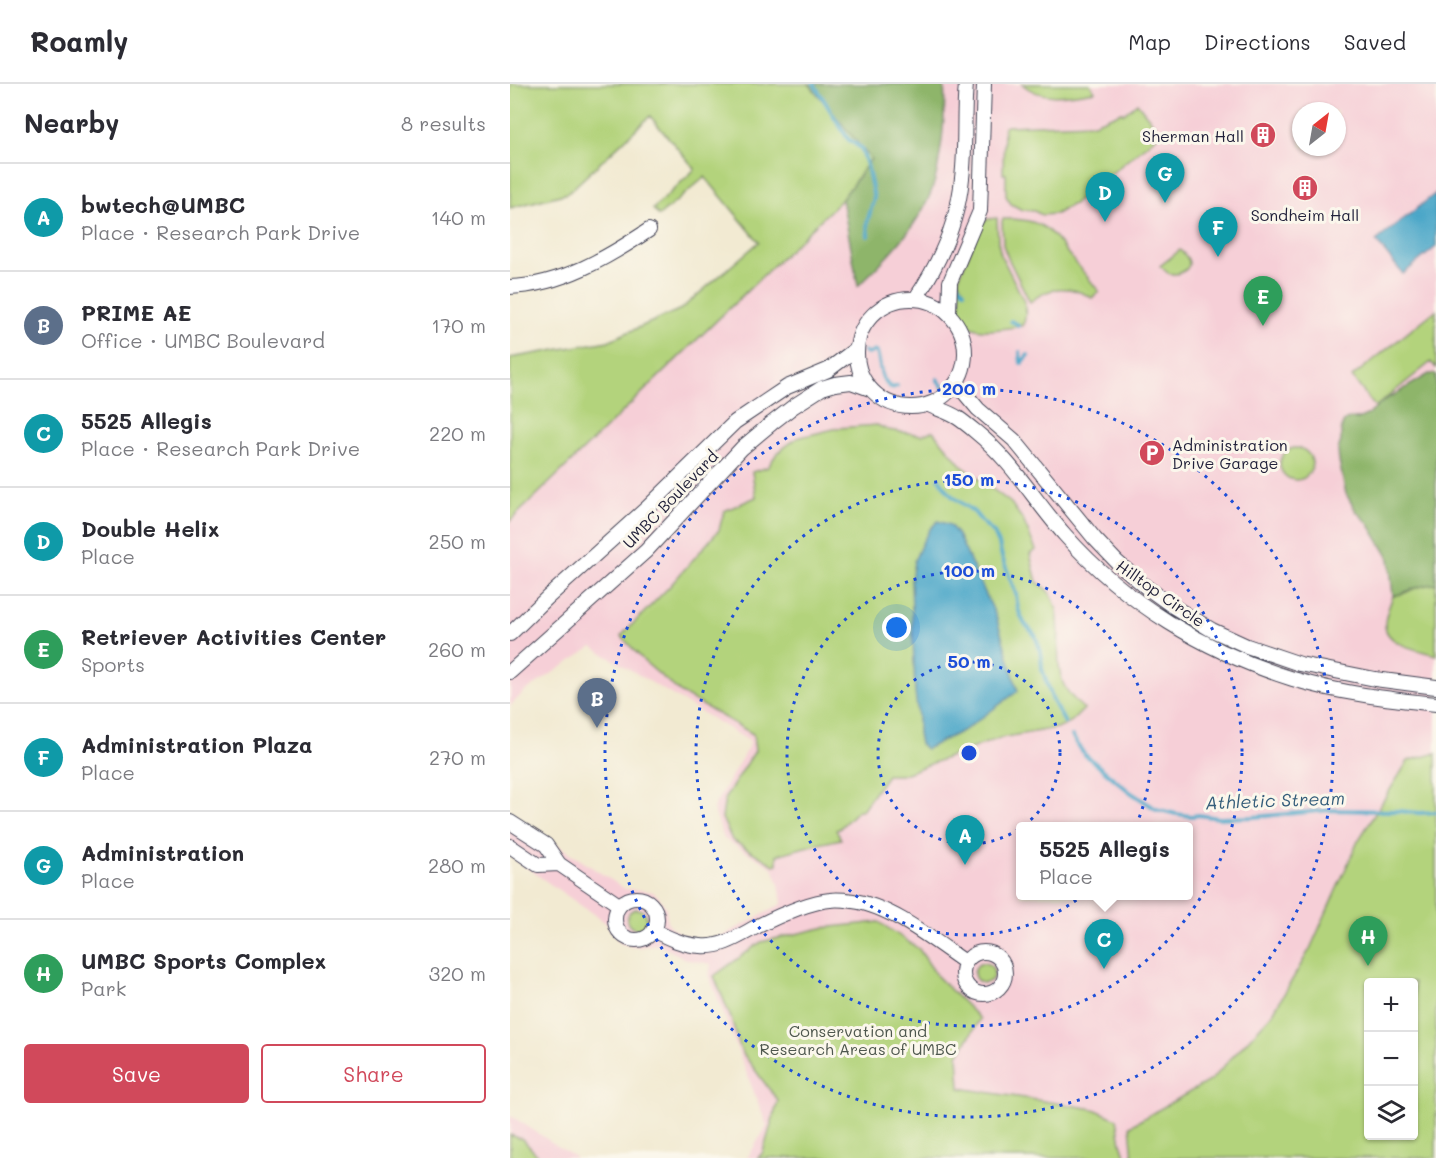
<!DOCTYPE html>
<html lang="en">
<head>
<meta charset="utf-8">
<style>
  :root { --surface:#fff; --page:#f2f2f3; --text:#2b2b33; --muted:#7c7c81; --line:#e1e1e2; --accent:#d1495b }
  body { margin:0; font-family:Mali,sans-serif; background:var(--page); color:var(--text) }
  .controls { position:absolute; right:18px; bottom:18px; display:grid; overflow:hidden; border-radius:6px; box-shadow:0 2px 4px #0004 }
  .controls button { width:54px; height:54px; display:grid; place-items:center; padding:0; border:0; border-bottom:2px solid var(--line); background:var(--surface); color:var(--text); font:30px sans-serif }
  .compass { position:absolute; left:782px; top:18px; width:54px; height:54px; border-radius:50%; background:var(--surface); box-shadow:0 2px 4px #0004; rotate:31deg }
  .you { position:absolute; left:387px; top:544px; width:21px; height:21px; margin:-15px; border:4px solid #fff; border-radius:50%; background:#1a73e8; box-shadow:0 0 0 9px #1a73e833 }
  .badge { display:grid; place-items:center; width:39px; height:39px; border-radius:50%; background:var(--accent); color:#fff; font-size:20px; font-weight:700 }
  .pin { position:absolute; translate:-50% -50px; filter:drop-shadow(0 2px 3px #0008) }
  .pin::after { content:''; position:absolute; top:32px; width:21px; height:18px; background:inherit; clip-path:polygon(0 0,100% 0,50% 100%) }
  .popup { position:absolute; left:506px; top:738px; width:177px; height:78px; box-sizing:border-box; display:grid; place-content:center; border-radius:6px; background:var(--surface); filter:drop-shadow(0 2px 4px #0005); font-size:20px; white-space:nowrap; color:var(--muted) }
  .popup b { font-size:22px; color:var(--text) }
  .popup::after { content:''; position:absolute; left:50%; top:100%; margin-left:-12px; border:12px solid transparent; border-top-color:var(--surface) }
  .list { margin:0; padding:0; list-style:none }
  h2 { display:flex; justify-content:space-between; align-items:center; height:78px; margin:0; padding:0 24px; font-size:26px }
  h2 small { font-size:20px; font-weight:400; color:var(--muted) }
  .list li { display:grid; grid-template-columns:39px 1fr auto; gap:18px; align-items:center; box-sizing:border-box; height:108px; padding:0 24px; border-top:2px solid var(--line) }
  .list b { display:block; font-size:22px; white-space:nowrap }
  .list p { margin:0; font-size:20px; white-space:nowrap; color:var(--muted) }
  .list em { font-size:20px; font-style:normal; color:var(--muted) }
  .actions { display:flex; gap:12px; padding:18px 24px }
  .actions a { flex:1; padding:14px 0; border:2px solid var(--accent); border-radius:6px; text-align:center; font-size:21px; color:var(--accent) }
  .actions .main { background:var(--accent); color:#fff }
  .icon { flex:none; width:33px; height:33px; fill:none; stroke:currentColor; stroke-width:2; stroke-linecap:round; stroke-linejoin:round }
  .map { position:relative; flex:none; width:926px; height:1074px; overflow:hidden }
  header { display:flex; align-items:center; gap:36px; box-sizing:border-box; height:84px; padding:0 30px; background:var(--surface); border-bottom:2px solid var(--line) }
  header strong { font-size:28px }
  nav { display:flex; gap:33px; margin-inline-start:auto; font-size:21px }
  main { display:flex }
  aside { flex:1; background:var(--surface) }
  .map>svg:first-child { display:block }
  .built { fill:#f6cfd7; fill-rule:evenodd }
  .green { fill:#b3d37b; stroke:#6a7a5b; stroke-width:1.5; fill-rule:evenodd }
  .forest { fill:#8eb56b; stroke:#586c53; stroke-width:1.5 }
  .water { fill:#49a6c8; stroke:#366482; stroke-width:1.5 }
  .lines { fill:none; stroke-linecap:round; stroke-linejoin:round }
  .stream { stroke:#49a6c8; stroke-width:4 }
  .minor-casing { stroke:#414052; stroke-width:16 }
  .minor { stroke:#fff; stroke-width:14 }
  .ring { fill:none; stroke:#1d4ed8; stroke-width:3; stroke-dasharray:3 6 }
  .labels { text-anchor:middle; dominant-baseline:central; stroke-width:6; stroke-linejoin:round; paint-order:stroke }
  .poi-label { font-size:16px; fill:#22223b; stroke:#fbf7ec; text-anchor:end }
  .street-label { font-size:16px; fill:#22223b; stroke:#fbf7ec }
  .park-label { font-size:16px; fill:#4e574e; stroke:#fbf7ec }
  .water-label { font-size:18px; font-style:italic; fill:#345d7a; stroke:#fbf7ec }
  .centre { fill:#1d4ed8; stroke:#fbf7ec; stroke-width:3 }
  .ring-label { font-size:18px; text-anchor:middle; font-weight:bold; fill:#1d4ed8; stroke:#fbf7ec; stroke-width:6; stroke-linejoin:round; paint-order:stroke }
</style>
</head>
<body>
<header>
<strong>Roamly</strong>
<nav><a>Map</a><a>Directions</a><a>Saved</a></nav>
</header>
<main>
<aside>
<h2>Nearby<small>8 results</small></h2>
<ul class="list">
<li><span class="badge" style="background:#0f9aa8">A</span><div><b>bwtech@UMBC</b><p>Place · Research Park Drive</p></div><em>140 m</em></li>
<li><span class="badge" style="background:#5c6f8a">B</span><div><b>PRIME AE</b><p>Office · UMBC Boulevard</p></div><em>170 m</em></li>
<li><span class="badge" style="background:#0f9aa8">C</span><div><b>5525 Allegis</b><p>Place · Research Park Drive</p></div><em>220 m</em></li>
<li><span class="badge" style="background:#0f9aa8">D</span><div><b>Double Helix</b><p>Place</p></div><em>250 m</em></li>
<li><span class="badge" style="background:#2e9e5b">E</span><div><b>Retriever Activities Center</b><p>Sports</p></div><em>260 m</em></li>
<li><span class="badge" style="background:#0f9aa8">F</span><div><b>Administration Plaza</b><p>Place</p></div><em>270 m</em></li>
<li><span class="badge" style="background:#0f9aa8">G</span><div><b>Administration</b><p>Place</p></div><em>280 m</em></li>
<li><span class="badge" style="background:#2e9e5b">H</span><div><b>UMBC Sports Complex</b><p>Park</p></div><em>320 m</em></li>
</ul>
<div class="actions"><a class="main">Save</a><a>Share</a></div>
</aside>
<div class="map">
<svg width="926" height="1074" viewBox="0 0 926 1074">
  <rect width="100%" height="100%" fill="#fbf7ec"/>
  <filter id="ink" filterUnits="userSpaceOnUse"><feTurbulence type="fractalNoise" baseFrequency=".0167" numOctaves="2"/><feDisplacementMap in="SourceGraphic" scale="12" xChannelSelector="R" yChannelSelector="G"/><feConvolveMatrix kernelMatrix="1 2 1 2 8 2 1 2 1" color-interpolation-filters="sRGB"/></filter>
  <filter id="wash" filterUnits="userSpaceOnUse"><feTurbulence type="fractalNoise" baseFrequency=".008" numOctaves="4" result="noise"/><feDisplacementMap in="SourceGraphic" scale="24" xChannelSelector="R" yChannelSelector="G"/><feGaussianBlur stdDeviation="1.35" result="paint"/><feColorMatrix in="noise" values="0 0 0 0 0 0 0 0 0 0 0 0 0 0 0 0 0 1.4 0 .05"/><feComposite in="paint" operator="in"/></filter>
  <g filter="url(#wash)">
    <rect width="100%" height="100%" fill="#f2ead2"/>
    <!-- built -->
    <path class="built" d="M300,0H926V1074H237L257,1042L199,892L201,880L178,876L147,860L130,863H123L110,859L105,853L96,839L0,772V730L115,805L132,806L143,808L148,812L156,824L157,837L162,845L174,851L190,855L204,854L214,851L272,820L269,800L263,784L214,755L203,724L241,658L82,563L14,608L0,622V437L332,115ZM791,27H827V63H791ZM510,742H678V812H510ZM858,898H904V1052H858Z
      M0,1031L66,1074H0Z"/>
    <!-- green -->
    <path class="green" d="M0,0H300L362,75L332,115L0,437V274L98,257L171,225L249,158L195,93L149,132L143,125L185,85L140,32L58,109L0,124Z
      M512,0H580L585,7C561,11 532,18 512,0Z
      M627,19L651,49L565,119L546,130L532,131L524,127L512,126L501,120L496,112V90H493L494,43L498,42L584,39L612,28L614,30Z
      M487,134L488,158L491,171L514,217C516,226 517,235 512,242L507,240L506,243C483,245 459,254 448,228C445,219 444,209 447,200L452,205L453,204L448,196L472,138L478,135Z
      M493,135C530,134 538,143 559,171C569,183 579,195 589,207L582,214C559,200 540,202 520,218L498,174L493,161L492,137Z
      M670,166C673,169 679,174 679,179C679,188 665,192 658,189C655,187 653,184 650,182Z
      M926,226V284L921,278L865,323L842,293Z
      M367,341L378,346L412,351L423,347L452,382L501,419L513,436L526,466L520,470L527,498C563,518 540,567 553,599C557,609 566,618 574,625L562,637L552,643L490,654L391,691H377L352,726H348L329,745L326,746L331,755L295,763L267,771V780L264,781L222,756L212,734L215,714L245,667L243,650L171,609L136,579L111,552L159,503L209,446L214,427L246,413L242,388L258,383L267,369L287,354L328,344Z
      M770 380a16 16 0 1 1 32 0a16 16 0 1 1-32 0Z
      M914,500H926V571C910,566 874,561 875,540C875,531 880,520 883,512L895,509Z
      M926,669V1074H623L620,1042L701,996L763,929L800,865L848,757L898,677ZM858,898H904V1052H858Z
      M117 835a10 10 0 1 1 20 0a10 10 0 1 1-20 0Z
      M369,838L409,865L427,892L470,935L448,971L450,1004L584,1025L607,1035L611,1059L616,1074H248L253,1068L268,1017L231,967L221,934L204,892L251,858L312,844Z
      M464 889a10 10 0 1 1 20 0a10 10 0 1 1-20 0Z
      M0,1051L12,1055L30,1074H0Z"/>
    <!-- forest -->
    <path class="forest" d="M299,0H434C436,20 434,36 432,56C428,86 425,109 407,135C392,159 368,182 348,202L332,115L361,75Z
      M919,290H926V500C910,500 898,508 883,512L879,474L858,439L846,427L836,410L829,377L828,366L831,357V347L833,339L836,336L840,334L848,335L859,330L875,316Z"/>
    <!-- water -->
    <path class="water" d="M926,109V163L893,190L866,157Z
      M428,437L440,441L448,451L486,532L508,607L456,645L416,665L410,660L408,649V633L405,608L401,497L404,477L412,459L420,445Z"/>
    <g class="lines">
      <!-- stream -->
      <path class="stream" d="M304,0L338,55L351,64L357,81L364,114L357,139L358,152
        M447,199L454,207
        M501,237L507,240L508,242
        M354,267L358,270L365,267L367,268C371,281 369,297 382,304L387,302
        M510,268L511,279
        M512,279L518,271
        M427,295L433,303
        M429,395L442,412L464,428L472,438L484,449L489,460L492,473L506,510L508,525L514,539L525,551L531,568L532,585L543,617L555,639
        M562,652L574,670L620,708L646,725L666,730L681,732L689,731L709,734L743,733L819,726L889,727L910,729L926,728"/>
    </g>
  </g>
  <g filter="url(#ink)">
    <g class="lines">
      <!-- minor casing -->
      <g class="minor-casing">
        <path id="minor" d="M0,203C51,201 97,174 139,146
          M406,214C430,178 448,137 452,94C456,63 453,31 456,0
          M347 269a54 54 0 1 1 108 0a54 54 0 1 1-108 0Z
          M439,229L440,198L470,127L474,0
          M447,300L468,325L504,356L585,455L607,478L636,503L664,523L702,546L737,562L790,580L865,595L926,603
          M419,321C428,325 439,328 448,334C454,338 460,343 466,348C502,377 524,416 555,451C615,519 696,568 783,595C829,609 878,615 926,620
          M0,550L37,514L137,424L225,338L277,303L318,286L346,265
          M0,588L136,467L232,364L262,339L284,322L312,304L325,300L341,298L360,305
          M0,738L36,761L49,780L109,821
          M0,762L28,781L49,780
          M105 835a21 21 0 1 1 42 0a21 21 0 1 1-42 0Z
          M143,846C158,854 173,861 191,862C212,864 229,852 246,843C266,833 298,818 320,816C327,815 336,816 343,817C381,822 423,856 455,878
          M453 889a21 21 0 1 1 42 0a21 21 0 1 1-42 0Z"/>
      </g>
      <!-- minor -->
      <use href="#minor" class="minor"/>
    </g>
  </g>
  <!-- distance rings -->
  <g class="ring">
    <circle cx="459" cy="669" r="91"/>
    <circle cx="459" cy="669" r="182"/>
    <circle cx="459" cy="669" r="273"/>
    <circle cx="459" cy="669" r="364"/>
  </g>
  <!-- icons -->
  <defs>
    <g id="building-disc" transform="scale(1.35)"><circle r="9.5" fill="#d1495b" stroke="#fbf7ec"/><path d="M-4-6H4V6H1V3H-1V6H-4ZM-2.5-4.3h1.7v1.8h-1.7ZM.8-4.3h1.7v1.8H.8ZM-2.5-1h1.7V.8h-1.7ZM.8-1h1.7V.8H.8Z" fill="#fff"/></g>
    <g id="parking-disc" transform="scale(1.35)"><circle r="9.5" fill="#d1495b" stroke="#fbf7ec"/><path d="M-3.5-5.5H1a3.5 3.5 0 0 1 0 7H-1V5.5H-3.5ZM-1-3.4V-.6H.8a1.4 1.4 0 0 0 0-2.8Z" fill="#fff"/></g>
  </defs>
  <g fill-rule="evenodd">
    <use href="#building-disc" x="753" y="51"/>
    <use href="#building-disc" x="795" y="104"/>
    <use href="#parking-disc" x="642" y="369"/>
  </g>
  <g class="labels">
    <!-- poi labels -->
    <g class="poi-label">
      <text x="734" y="51">Sherman Hall</text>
      <text x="795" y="130" text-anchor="middle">Sondheim Hall</text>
      <text x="662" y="360" text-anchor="start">Administration<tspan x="662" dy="18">Drive Garage</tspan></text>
    </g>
    <!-- street labels -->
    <g class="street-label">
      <text transform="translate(160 415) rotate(-46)">UMBC Boulevard</text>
      <text transform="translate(651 509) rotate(35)">Hilltop Circle</text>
    </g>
    <!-- park labels -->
    <g class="park-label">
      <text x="348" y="946">Conservation and<tspan x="348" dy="18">Research Areas of UMBC</tspan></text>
    </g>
    <!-- water labels -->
    <g class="water-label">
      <text transform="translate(765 716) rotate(-2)">Athletic Stream</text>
    </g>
  </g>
  <circle cx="459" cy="669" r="9" class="centre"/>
  <g class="ring-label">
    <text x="459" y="311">200 m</text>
    <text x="459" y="402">150 m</text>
    <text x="459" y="493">100 m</text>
    <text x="459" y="584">50 m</text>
  </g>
</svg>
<div class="controls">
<button>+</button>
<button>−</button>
<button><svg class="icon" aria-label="layers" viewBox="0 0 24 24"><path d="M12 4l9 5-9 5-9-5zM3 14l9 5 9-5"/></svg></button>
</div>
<svg class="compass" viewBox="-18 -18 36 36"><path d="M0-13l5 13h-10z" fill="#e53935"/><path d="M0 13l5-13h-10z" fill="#7c7c81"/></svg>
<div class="you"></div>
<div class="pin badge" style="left:455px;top:781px;background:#0f9aa8">A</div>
<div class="pin badge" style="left:87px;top:644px;background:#5c6f8a">B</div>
<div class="pin badge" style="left:594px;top:885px;background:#0f9aa8">C</div>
<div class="popup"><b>5525 Allegis</b>Place</div>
<div class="pin badge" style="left:595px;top:138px;background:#0f9aa8">D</div>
<div class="pin badge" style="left:753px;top:242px;background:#2e9e5b">E</div>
<div class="pin badge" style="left:708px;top:173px;background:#0f9aa8">F</div>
<div class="pin badge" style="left:655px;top:119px;background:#0f9aa8">G</div>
<div class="pin badge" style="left:858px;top:882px;background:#2e9e5b">H</div>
</div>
</main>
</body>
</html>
